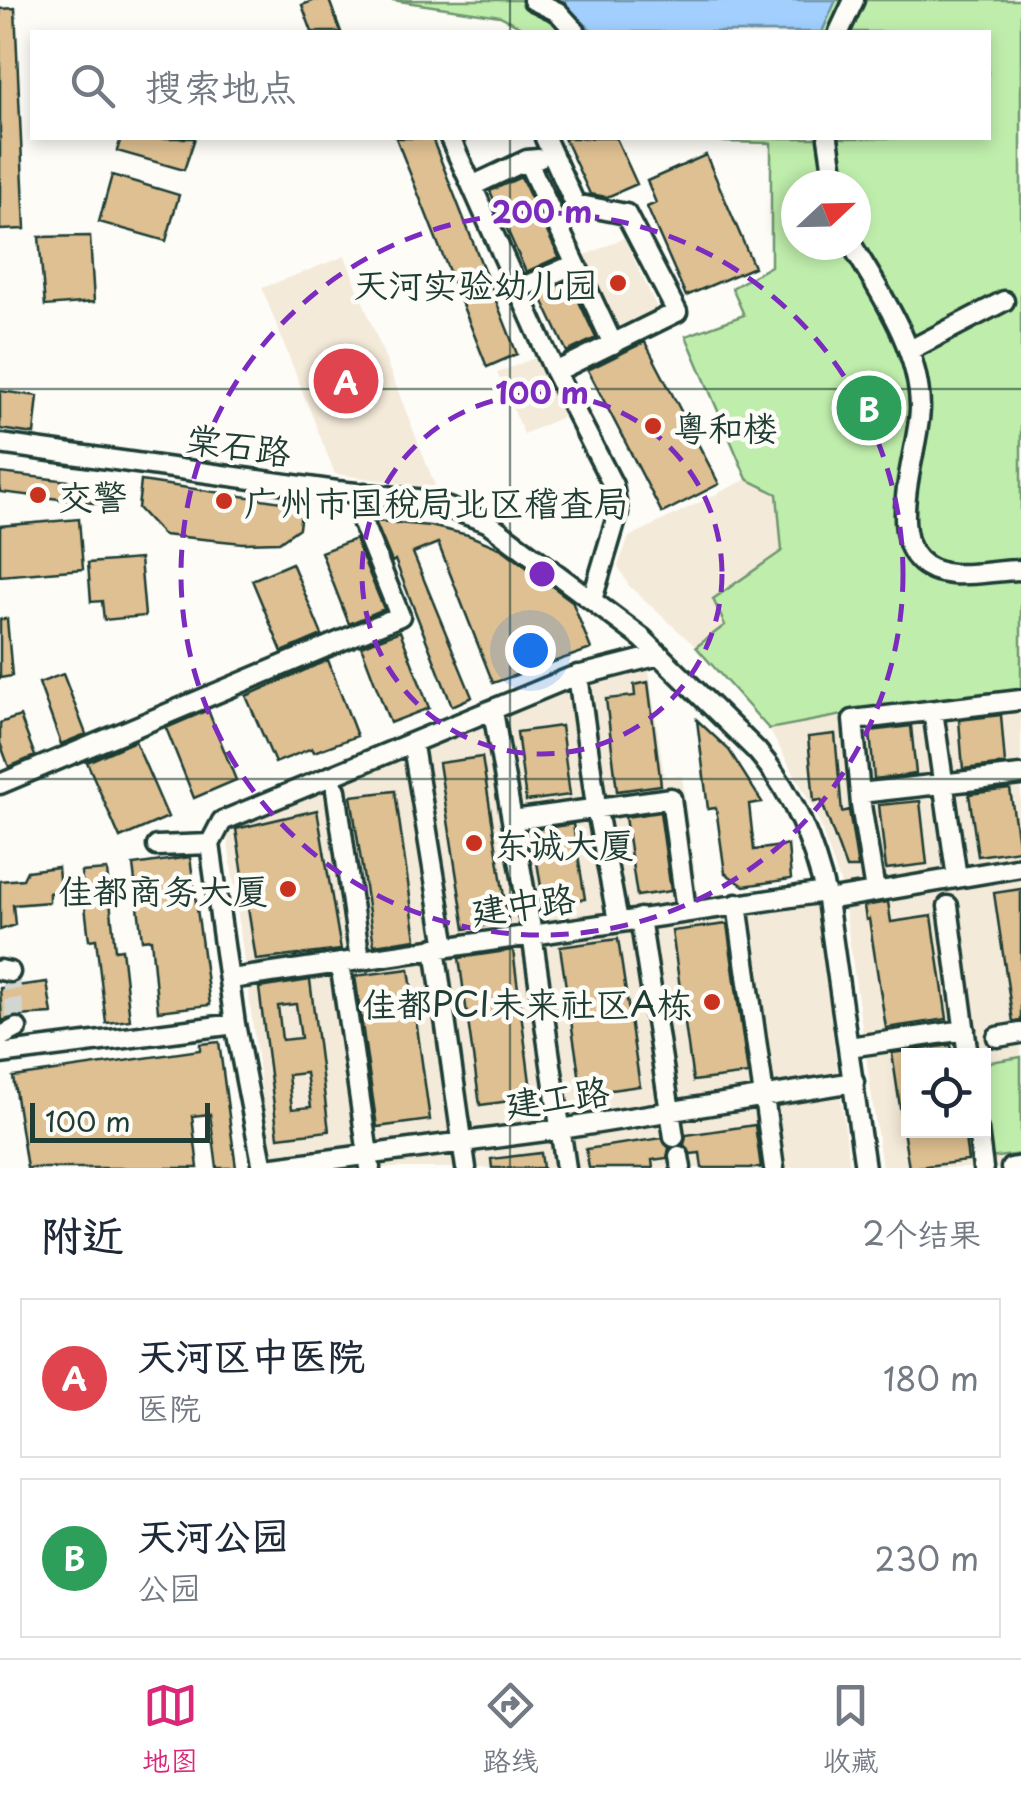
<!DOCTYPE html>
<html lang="zh">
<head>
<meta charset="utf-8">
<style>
  :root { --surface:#fff; --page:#f6f6f7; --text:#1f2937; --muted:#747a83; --line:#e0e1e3; --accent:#db2777 }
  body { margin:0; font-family:"Playpen Sans","LXGW WenKai TC",sans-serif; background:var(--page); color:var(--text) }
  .controls { position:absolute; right:30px; bottom:30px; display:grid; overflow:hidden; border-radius:0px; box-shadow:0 5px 15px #0003 }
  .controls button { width:90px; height:90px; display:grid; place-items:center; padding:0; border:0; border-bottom:2px solid var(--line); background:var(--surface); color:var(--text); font:50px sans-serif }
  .compass { position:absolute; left:781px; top:170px; width:90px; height:90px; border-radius:50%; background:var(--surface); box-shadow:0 5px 15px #0003; rotate:68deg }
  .scale { position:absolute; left:30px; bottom:25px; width:180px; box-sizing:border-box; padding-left:10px; border:5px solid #1f3d34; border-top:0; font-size:28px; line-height:35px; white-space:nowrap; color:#1f3d34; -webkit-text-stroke:8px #fdfcf7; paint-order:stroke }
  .you { position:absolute; left:530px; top:650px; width:35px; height:35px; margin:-25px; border:8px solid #fff; border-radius:50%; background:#1a73e8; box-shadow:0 0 0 15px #1a73e833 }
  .badge { display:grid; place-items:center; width:65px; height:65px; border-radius:50%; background:var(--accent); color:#fff; font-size:32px; font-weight:700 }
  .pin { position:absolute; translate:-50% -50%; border:5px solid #fff; box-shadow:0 2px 10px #0006 }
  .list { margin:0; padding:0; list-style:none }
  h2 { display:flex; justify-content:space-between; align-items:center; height:130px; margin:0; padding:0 40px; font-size:42px }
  h2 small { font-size:32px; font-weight:400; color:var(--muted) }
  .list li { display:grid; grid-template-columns:65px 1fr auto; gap:30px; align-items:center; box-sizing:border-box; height:160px; margin:0 20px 20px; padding:0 20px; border:2px solid var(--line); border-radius:0px }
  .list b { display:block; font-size:38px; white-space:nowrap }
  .list p { margin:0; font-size:32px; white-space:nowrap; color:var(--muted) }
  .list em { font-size:32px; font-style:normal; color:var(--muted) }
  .icon { flex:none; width:55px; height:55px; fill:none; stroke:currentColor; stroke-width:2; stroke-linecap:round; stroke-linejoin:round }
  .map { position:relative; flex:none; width:1021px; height:1168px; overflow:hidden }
  .search { position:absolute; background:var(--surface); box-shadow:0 5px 15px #0003; left:30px; right:30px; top:30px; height:110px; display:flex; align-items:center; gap:25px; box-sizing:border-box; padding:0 35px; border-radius:0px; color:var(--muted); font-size:38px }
  .sheet { height:490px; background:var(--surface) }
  nav { display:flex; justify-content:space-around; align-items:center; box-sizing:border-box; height:140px; border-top:2px solid var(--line); background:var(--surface); font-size:28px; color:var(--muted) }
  nav a { display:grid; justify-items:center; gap:5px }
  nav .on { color:var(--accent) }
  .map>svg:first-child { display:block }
  .built { fill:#f4ead9; fill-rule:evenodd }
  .green { fill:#bfeeac; stroke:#6f9670; stroke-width:2.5; fill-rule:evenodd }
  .water { fill:#a2cffd; stroke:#6e95ad; stroke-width:2.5 }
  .building { fill:#dec092; stroke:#1f3d34; stroke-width:2.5; fill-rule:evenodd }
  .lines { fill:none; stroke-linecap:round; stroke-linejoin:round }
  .minor-tunnel { stroke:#d1d6d0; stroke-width:18; stroke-dasharray:18 9; stroke-linecap:butt }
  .minor-casing { stroke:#1f3d34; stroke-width:25 }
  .minor { stroke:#fdfcf7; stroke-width:18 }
  .grid { fill:none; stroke:#1f3d34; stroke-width:2.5; stroke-opacity:0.55 }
  .ring { fill:none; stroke:#7b2cbf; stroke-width:5; stroke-dasharray:18 12 }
  .poi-dot { fill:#c8321e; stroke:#fdfcf7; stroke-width:4 }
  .labels { text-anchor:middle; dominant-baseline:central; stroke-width:9; stroke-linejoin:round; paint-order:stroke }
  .poi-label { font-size:35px; fill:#1f3d34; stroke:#fdfcf7; text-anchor:start }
  .street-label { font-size:35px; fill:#1f3d34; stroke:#fdfcf7 }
  .centre { fill:#7b2cbf; stroke:#fdfcf7; stroke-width:5 }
  .ring-label { font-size:30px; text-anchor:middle; font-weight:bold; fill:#7b2cbf; stroke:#fdfcf7; stroke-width:9; stroke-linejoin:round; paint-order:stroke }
</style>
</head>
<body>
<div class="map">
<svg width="1021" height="1168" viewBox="0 0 1021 1168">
  <rect width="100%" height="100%" fill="#fdfcf7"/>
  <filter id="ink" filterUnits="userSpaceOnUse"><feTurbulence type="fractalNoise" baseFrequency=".01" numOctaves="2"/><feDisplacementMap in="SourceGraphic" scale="20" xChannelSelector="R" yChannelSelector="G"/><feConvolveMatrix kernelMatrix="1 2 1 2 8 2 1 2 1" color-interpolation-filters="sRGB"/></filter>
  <g filter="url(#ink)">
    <!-- built -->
    <path class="built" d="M624,238L657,308L612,329L579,258Z
      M345,256L436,488L335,474L262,288Z
      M537,357L564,416L524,434L497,373Z
      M747,479L777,494L782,552L714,599L725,625L696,647L629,586L618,566L629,537Z
      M649,670L664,776H682L698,897L813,882L850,1168H272L226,827L579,685Z
      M1021,695V1168H882L842,888L815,811L769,729L843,715ZM908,1056H984V1130H908Z"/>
    <!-- green -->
    <path class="green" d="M392,0H1021V695L843,715L769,729L696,647L725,625L713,599L782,551L777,494L747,479L686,336L744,315L732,288L771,266V143L725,142L706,138H988V32H531L500,16ZM796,185H856V245H796Z
      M1021,1057V1154L989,1158L984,1118V1063Z"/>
    <!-- water -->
    <path class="water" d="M561,0H836L822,32H593Z"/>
    <!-- building -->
    <path class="building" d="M315,0H329L341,32H312L302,5Z
      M15,8L25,229L0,230V9Z
      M121,138H195L184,170L117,151Z
      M396,138H432L517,354L487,367Z
      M564,138H616L637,184L607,197L590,194Z
      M706,155L754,267L686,296L647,207L656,203L647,181Z
      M112,175L179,195L166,241L99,222Z
      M521,177L559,257L526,272L490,191Z
      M90,236L94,302L45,306L39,237Z
      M569,280L596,338L567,352L539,293Z
      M645,342L719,484L662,513L588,370Z
      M0,391L38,396L34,434L0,429Z
      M0,473L113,486L110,505L0,492Z
      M141,481L302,505L299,528L279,542L243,543L163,535L138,508Z
      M79,519L83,569L0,576V526Z
      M375,521L430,526L468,535L502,549L572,601L591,649L493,683L438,543L413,553L472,697L452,706L395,560L392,562Z
      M355,539L384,609L349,624L321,552Z
      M140,559L145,616L104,620L102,601L91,602L88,563Z
      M292,563L322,635L282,652L252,580Z
      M0,619H7L12,676L0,678Z
      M400,631L429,708L390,723L361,646Z
      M328,660L357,736L314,752L312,748L275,763L246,696Z
      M63,674L86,734L61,744L39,683Z
      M648,682L661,785L617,791L606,699L635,696L634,685Z
      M208,710L236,780L194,798L166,728Z
      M1001,715L1005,764L963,769L959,720Z
      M20,716L35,756L9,767L0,743V723Z
      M697,720L729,750L762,802L749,804L754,850L788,845L791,879L744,886L725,873L716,808L708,809Z
      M561,726L570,795L526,801L517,732Z
      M911,726L916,774L874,779L870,731Z
      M835,734L842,812L849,810L858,868H846L821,800L814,801L808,737Z
      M135,741L168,817L120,838L87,762Z
      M482,757L508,922L465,929L439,763Z
      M1010,789L1019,850L978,856L969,794Z
      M395,791L416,939L374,945L351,796Z
      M920,801L927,864L886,869L879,805Z
      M317,810L341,950L256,960L236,829Z
      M660,812L671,891L637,896L625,817Z
      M573,824L585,899L544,906L532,830Z
      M190,857L210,1005L158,1011L151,939L142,940L133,865Z
      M58,867L60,890L49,893V902L13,905L15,925L0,930V881L23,879L27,871Z
      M107,870L115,950L122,949L130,1020L106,1023L96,939L89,940L81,872Z
      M1021,889V1021L1013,1022L994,893Z
      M888,902L891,922L932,916L947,1019L886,1028L869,919L866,920L864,906Z
      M727,924L748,1074L693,1081L672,931Z
      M618,939L640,1086L582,1094L560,947Z
      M513,950L532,1098L480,1105L459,958Z
      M409,969L430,1120L377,1127L355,976Z
      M310,980L329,1131L278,1137L259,988ZM296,1004L301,1038L282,1040L278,1006ZM306,1073L311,1107L292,1109L288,1075Z
      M47,982L52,1014L16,1016L2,1021L0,988Z
      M219,1042L236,1168H217L210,1114L192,1116L198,1168H27L13,1077L200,1050V1044Z
      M951,1045L953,1056H908V1127H903L892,1053Z
      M755,1125L761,1168H702L700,1153L691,1154L684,1145L686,1135Z
      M903,1130H964L968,1161L909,1168Z
      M662,1138L669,1148L667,1158L652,1160L653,1168H589L586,1149Z
      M541,1153L543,1168H492L491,1159Z"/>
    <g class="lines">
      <!-- minor-tunnel -->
      <path class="minor-tunnel" d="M10,972L17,1028"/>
      <!-- minor casing -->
      <g class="minor-casing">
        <path id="minor" d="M533,0L558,12L576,32
          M839,32L854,0
          M450,138L472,186L527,160L538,159
          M545,138L575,204L626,214L677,312L555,372
          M828,138L835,185
          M527,160L613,344
          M472,186L555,372L613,485L618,513L592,600
          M852,245C881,294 919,348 920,407C920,454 870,566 952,574C974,576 999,570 1021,570
          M518,289L575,264
          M910,350L1004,301
          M0,444L337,491L426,500L487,522L642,638L757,751C794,794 814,845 827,900L865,1168
          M578,675L596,806L618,921
          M933,711L957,878
          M494,717L532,934L566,1168
          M414,752L446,947
          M0,784L400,616L361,519L364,493
          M336,790L360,960
          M860,793L1021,775
          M513,820L671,798L686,911
          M210,844L222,821L569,678L660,655
          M210,844L235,1024L263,1168
          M157,846L210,844
          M875,891L861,805L853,720L1021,700
          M827,900L1021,867
          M737,904L774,1168
          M948,906L968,1056
          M640,918L674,1137
          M435,948L466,1168
          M340,963L370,1168
          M0,970L10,972
          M231,979L825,892
          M0,1037L17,1028
          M997,1037L1021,1033
          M849,1047L965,1030
          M0,1054L235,1024
          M978,1130L983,1168
          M679,1156L681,1168
          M267,1168L561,1129L854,1082
          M1011,1168L1021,1166"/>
      </g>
      <!-- minor -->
      <use href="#minor" class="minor"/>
    </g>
  </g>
  <!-- grid -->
  <path class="grid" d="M510,0V32M510,138V1168M0,389H1021M0,779H1021"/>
  <!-- distance rings -->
  <g class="ring">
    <circle cx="542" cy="574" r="180"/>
    <circle cx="542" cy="574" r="361"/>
  </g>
  <!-- markers -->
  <g class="poi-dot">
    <circle cx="618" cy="283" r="10"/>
    <circle cx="653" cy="426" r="10"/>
    <circle cx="38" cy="495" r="10"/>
    <circle cx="224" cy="501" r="10"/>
    <circle cx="474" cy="843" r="10"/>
    <circle cx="288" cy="889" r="10"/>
    <circle cx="712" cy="1002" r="10"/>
  </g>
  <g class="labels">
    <!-- poi labels -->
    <g class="poi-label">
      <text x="598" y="283" text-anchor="end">天河实验幼儿园</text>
      <text x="673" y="426">粤和楼</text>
      <text x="58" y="495">交警</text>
      <text x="244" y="501">广州市国税局北区稽查局</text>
      <text x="494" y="843">东诚大厦</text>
      <text x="268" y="889" text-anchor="end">佳都商务大厦</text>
      <text x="692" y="1002" text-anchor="end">佳都PCI未来社区A栋</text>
    </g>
    <!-- street labels -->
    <g class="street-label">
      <text transform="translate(239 444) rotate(8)">棠石路</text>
      <text transform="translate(523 903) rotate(-8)">建中路</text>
      <text transform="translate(557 1096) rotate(-8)">建工路</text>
    </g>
  </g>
  <circle cx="542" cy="574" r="15" class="centre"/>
  <g class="ring-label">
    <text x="542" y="223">200 m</text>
    <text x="542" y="404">100 m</text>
  </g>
</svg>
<div class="controls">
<button><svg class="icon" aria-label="locate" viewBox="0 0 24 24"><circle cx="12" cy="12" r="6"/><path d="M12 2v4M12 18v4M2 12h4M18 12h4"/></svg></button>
</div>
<svg class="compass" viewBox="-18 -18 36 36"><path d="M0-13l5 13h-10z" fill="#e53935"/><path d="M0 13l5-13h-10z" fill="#747a83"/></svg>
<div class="scale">100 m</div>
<div class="you"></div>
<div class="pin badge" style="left:346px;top:381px;background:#e0444e">A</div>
<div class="pin badge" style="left:869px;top:408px;background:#2e9e5b">B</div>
<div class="search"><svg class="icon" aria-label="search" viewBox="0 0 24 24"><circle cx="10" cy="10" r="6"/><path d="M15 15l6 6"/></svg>搜索地点</div>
</div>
<section class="sheet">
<h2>附近<small>2个结果</small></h2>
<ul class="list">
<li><span class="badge" style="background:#e0444e">A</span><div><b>天河区中医院</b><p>医院</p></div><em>180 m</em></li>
<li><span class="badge" style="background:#2e9e5b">B</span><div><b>天河公园</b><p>公园</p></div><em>230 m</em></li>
</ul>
</section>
<nav>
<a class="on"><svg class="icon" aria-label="map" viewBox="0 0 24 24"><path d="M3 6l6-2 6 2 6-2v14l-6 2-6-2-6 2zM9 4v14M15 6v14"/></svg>地图</a>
<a><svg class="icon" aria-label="directions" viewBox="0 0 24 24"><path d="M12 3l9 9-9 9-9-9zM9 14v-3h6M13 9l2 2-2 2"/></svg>路线</a>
<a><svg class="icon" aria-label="saved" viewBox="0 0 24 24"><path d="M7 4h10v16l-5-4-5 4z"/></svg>收藏</a>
</nav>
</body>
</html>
